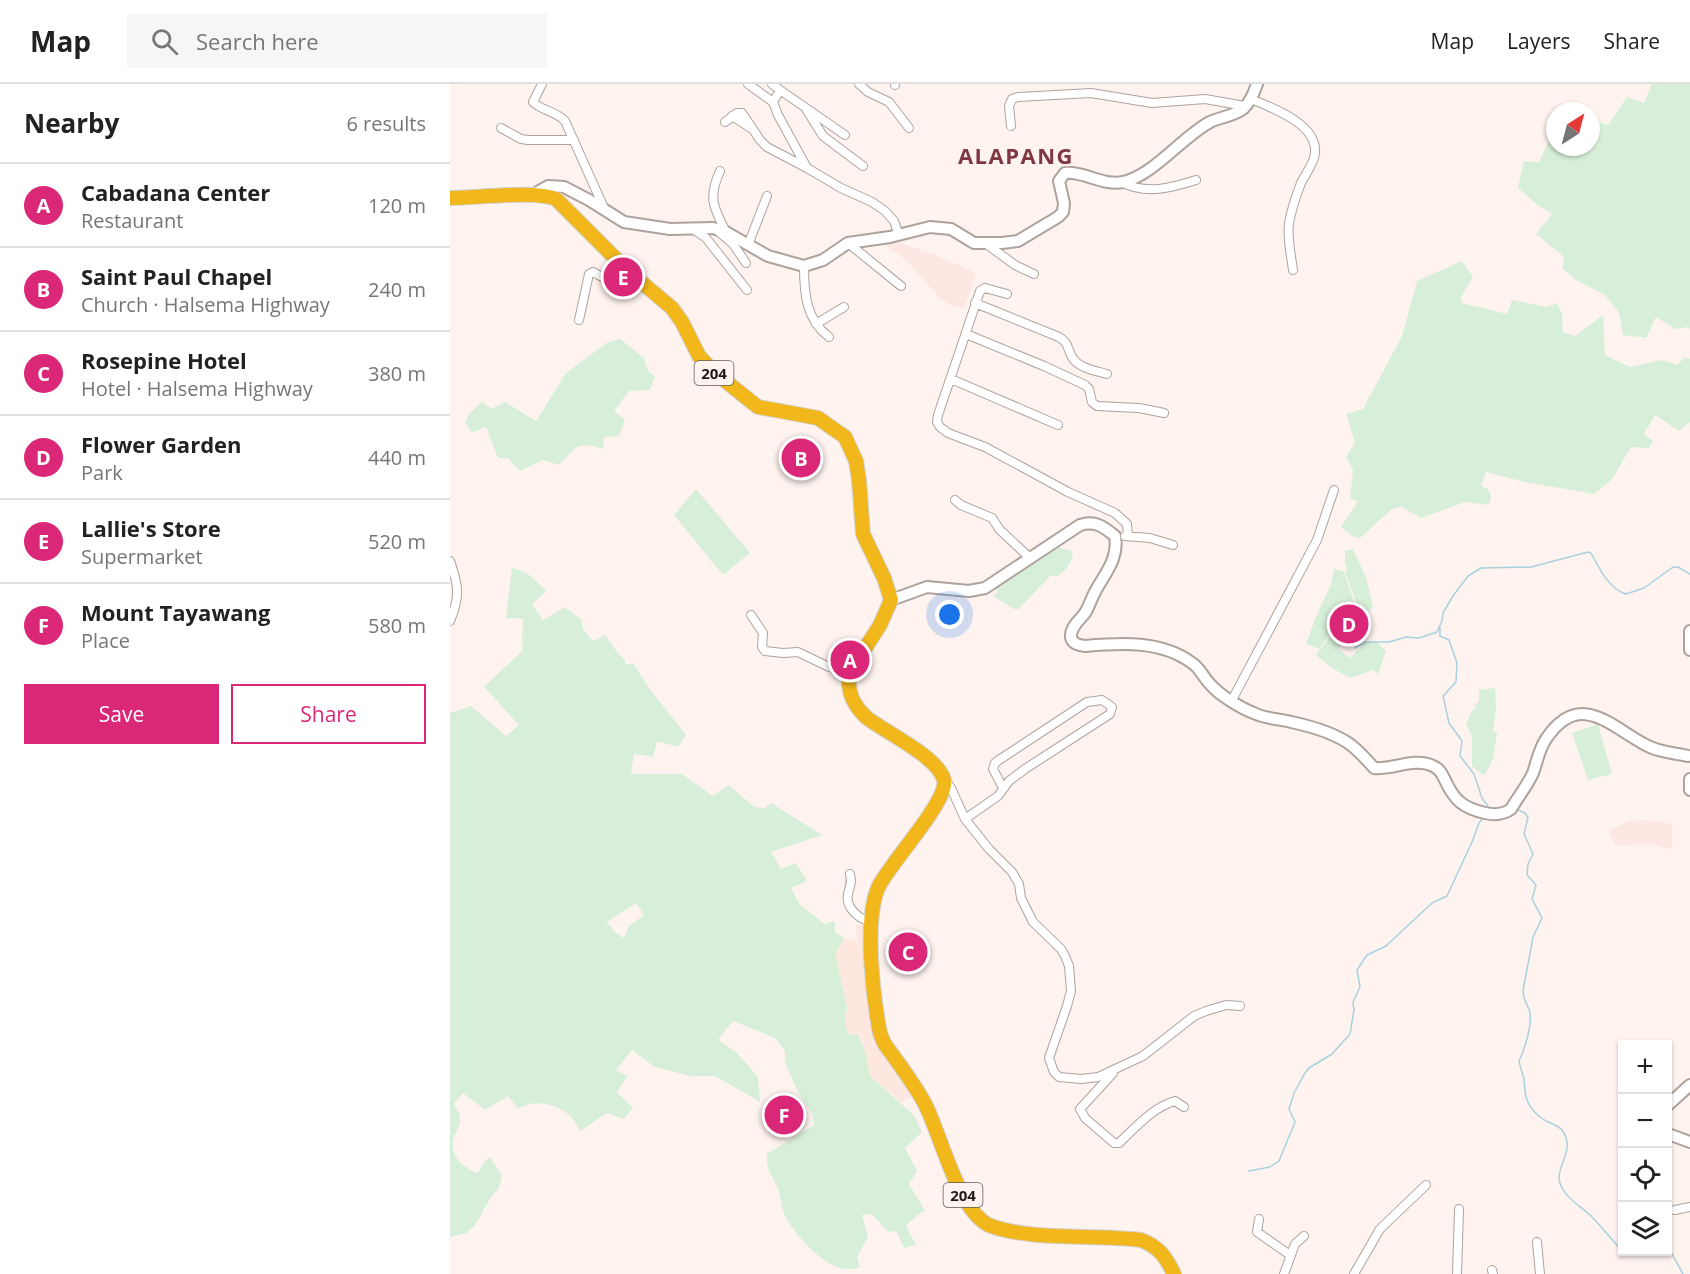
<!DOCTYPE html>
<html lang="en">
<head>
<meta charset="utf-8">
<style>
  :root { --surface:#fff; --page:#f6f6f6; --text:#222; --muted:#767676; --line:#e0e0e0; --accent:#db2777 }
  body { margin:0; font-family:"Open Sans",sans-serif; background:var(--page); color:var(--text) }
  .controls { position:absolute; right:18px; bottom:18px; display:grid; overflow:hidden; border-radius:0px; box-shadow:0 2px 4px #0004 }
  .controls button { width:54px; height:54px; display:grid; place-items:center; padding:0; border:0; border-bottom:2px solid var(--line); background:var(--surface); color:var(--text); font:30px sans-serif }
  .compass { position:absolute; left:1096px; top:18px; width:54px; height:54px; border-radius:50%; background:var(--surface); box-shadow:0 2px 4px #0004; rotate:36deg }
  .you { position:absolute; left:500px; top:531px; width:21px; height:21px; margin:-15px; border:4px solid #fff; border-radius:50%; background:#1a73e8; box-shadow:0 0 0 9px #1a73e833 }
  .badge { display:grid; place-items:center; width:39px; height:39px; border-radius:50%; background:var(--accent); color:#fff; font-size:20px; font-weight:700 }
  .pin { position:absolute; translate:-50% -50%; border:3px solid #fff; box-shadow:0 2px 6px #0006 }
  .list { margin:0; padding:0; list-style:none }
  h2 { display:flex; justify-content:space-between; align-items:center; height:78px; margin:0; padding:0 24px; font-size:26px }
  h2 small { font-size:20px; font-weight:400; color:var(--muted) }
  .list li { display:grid; grid-template-columns:39px 1fr auto; gap:18px; align-items:center; box-sizing:border-box; height:84px; padding:0 24px; border-top:2px solid var(--line) }
  .list b { display:block; font-size:22px; white-space:nowrap }
  .list p { margin:0; font-size:20px; white-space:nowrap; color:var(--muted) }
  .list em { font-size:20px; font-style:normal; color:var(--muted) }
  .actions { display:flex; gap:12px; padding:18px 24px }
  .actions a { flex:1; padding:14px 0; border:2px solid var(--accent); border-radius:0px; text-align:center; font-size:21px; color:var(--accent) }
  .actions .main { background:var(--accent); color:#fff }
  .icon { flex:none; width:33px; height:33px; fill:none; stroke:currentColor; stroke-width:2; stroke-linecap:round; stroke-linejoin:round }
  .map { position:relative; flex:none; width:1240px; height:1190px; overflow:hidden }
  header { display:flex; align-items:center; gap:36px; box-sizing:border-box; height:84px; padding:0 30px; background:var(--surface); border-bottom:2px solid var(--line) }
  header strong { font-size:28px }
  nav { display:flex; gap:33px; margin-inline-start:auto; font-size:21px }
  .search { width:420px; height:54px; background:var(--page); display:flex; align-items:center; gap:15px; box-sizing:border-box; padding:0 21px; border-radius:0px; color:var(--muted); font-size:22px }
  main { display:flex }
  aside { flex:1; background:var(--surface) }
  .map>svg:first-child { display:block }
  .built { fill:#fde7df }
  .education { fill:#fce7e2 }
  .green { fill:#d7efd9; fill-rule:evenodd }
  .lines { fill:none; stroke-linecap:round; stroke-linejoin:round }
  .stream { stroke:#a9d1dd; stroke-width:1.5 }
  .street-casing { stroke:#aea29d; stroke-width:10 }
  .secondary-casing { stroke:#aea29d; stroke-width:14 }
  .highway-casing { stroke:#d2d1d1; stroke-width:16 }
  .street { stroke:#fff; stroke-width:8 }
  .secondary { stroke:#fff; stroke-width:10 }
  .highway { stroke:#f1b71b; stroke-width:14 }
  .labels { text-anchor:middle; dominant-baseline:central; stroke-width:4.5; stroke-linejoin:round; paint-order:stroke }
  .shield { fill:#fef3ef; stroke:#615a58; stroke-width:1.5 }
  .shield-label { font-size:15px; font-weight:bold; fill:#1e1917 }
  .district-label { font-size:22px; font-weight:bold; letter-spacing:1.5px; fill:#7f3744; stroke:#fef3ef }
</style>
</head>
<body>
<header>
<strong>Map</strong>
<div class="search"><svg class="icon" aria-label="search" viewBox="0 0 24 24"><circle cx="10" cy="10" r="6"/><path d="M15 15l6 6"/></svg>Search here</div>
<nav><a>Map</a><a>Layers</a><a>Share</a></nav>
</header>
<main>
<aside>
<h2>Nearby<small>6 results</small></h2>
<ul class="list">
<li><span class="badge">A</span><div><b>Cabadana Center</b><p>Restaurant</p></div><em>120 m</em></li>
<li><span class="badge">B</span><div><b>Saint Paul Chapel</b><p>Church · Halsema Highway</p></div><em>240 m</em></li>
<li><span class="badge">C</span><div><b>Rosepine Hotel</b><p>Hotel · Halsema Highway</p></div><em>380 m</em></li>
<li><span class="badge">D</span><div><b>Flower Garden</b><p>Park</p></div><em>440 m</em></li>
<li><span class="badge">E</span><div><b>Lallie's Store</b><p>Supermarket</p></div><em>520 m</em></li>
<li><span class="badge">F</span><div><b>Mount Tayawang</b><p>Place</p></div><em>580 m</em></li>
</ul>
<div class="actions"><a class="main">Save</a><a>Share</a></div>
</aside>
<div class="map">
<svg width="1240" height="1190" viewBox="0 0 1240 1190">
  <rect width="100%" height="100%" fill="#fef3ef"/>
  <!-- built -->
  <path class="built" d="M406,841H419L421,927L466,1011L452,1018L420,992L416,969L409,950L399,951L395,939L397,922L385,869L395,854L407,858Z"/>
  <!-- education -->
  <path class="education" d="M436,154L485,171L526,189L514,225L498,220L490,214L456,176L430,157Z
    M1198,736L1222,740V763L1217,765L1199,759L1171,762L1164,759L1159,746L1180,737Z"/>
  <!-- green -->
  <path class="green" d="M1202,0H1240V245L1238,243L1225,245L1206,233L1196,254L1173,251L1169,229L1155,211L1126,196L1113,185L1114,173L1086,150L1102,130L1089,122L1068,104L1074,77L1089,78L1100,55L1105,58V63H1141V40L1144,36L1158,41L1177,13L1194,19Z
    M1012,177L1023,193L1011,213L1012,219L1057,230L1062,216L1097,223L1107,219L1112,230L1113,248L1125,252L1153,231L1155,271L1180,283L1212,276L1227,281L1235,273L1240,275V338L1229,347L1205,331L1194,350L1203,357L1199,364L1181,363L1162,395L1144,410L1075,398L1036,388L1031,402L1038,405L1041,412L1039,421L1015,418L971,434L952,423L942,425L910,454L902,452L891,443L908,417L900,414L903,386L896,373L905,359L896,330L913,325L952,252L967,197Z
    M170,255L194,274L198,287L205,293L200,306L179,307L164,327L175,336L169,352L154,353L153,365C126,357 127,363 109,381L93,376L70,387L58,374H48L36,343L22,349L15,338L19,330L32,318L42,325L55,318L86,337L116,289L158,258Z
    M246,405L300,469L273,491L224,431Z
    M608,463L621,467L623,472L617,484L608,492H600L569,525H564L543,512L548,508L544,502Z
    M903,465L917,496L923,523L888,565L900,574L915,558L926,557L936,567L928,590L923,586L900,594L882,584L866,571L906,518L895,488L897,486L895,479V467Z
    M62,483L78,490L97,507L82,520L93,536L115,523L131,535L133,545L143,557L155,551L167,568L175,576V580H184L199,604L236,651L228,663L207,657L203,673L184,670L181,690H232L263,712L279,701L304,723L315,724L321,719L372,751L321,768L331,785L346,779L357,797L341,804L350,821L375,840L385,837V848L395,854L385,869L397,922L395,939L399,951L408,950L416,969L420,992L464,1031L472,1048L455,1064L467,1087L459,1100L475,1127L467,1131L456,1142L466,1161L454,1164L446,1147L438,1148L422,1130L412,1131L418,1153L407,1173L410,1184C403,1185 395,1186 387,1183C369,1177 339,1145 333,1127C330,1120 331,1112 328,1105C322,1090 316,1087 317,1070L364,1041L362,1029L348,1008L339,988L335,978V967L325,954L283,937L268,956L287,969L308,993L310,1018L265,992H240L205,983L182,966L166,986L177,992L167,1008L183,1024L174,1035L157,1029L130,1047C127,1042 124,1035 119,1031C105,1019 83,1015 68,1025L58,1012L35,1026L13,1009L4,1020C6,1024 10,1029 10,1033C11,1043 4,1049 3,1057C0,1073 14,1085 28,1089L34,1078L40,1073L52,1092L49,1104L41,1113L25,1141L17,1149L0,1153V629L21,622L56,652L69,641L34,603L72,567L73,535L56,534ZM186,819L194,831L179,842L174,854L166,849L157,838Z
    M884,485L894,488L904,518L869,565L856,560L867,530L881,501Z
    M1045,604L1046,624L1043,648L1047,649L1043,675L1036,689L1033,691L1022,682V652L1016,640L1023,625L1026,624L1025,620L1029,618V606Z
    M1148,640L1162,690L1138,696L1122,649Z"/>
  <g class="lines">
    <!-- stream -->
    <path class="stream" d="M990,544V552L999,556L1007,579L1006,598L993,612L999,639L1012,657L1010,672L1024,690L1032,714L1040,725
      M905,564L915,558H939L956,553L969,554L987,548L992,537L993,529L1003,512L1018,492L1031,484L1081,483L1138,468L1141,469C1149,484 1159,505 1176,510L1194,504L1223,483H1228L1240,490
      M1041,724H1052
      M1066,725L1075,729L1078,734L1074,750L1083,770L1078,780L1077,791L1086,801L1082,815L1092,834L1083,853L1073,907C1073,915 1076,918 1079,925C1084,937 1074,967 1069,977C1070,984 1073,989 1074,995C1075,1011 1075,1020 1089,1032C1098,1041 1112,1039 1116,1054C1121,1068 1109,1080 1109,1094C1110,1111 1131,1122 1141,1132C1152,1143 1162,1156 1172,1167
      M799,1087L820,1083L829,1077L845,1038L839,1025L844,1009L855,989L859,984L882,970L900,950L904,926L903,918L910,903L907,886L917,871L936,862L982,819L997,812L1022,758L1029,739L1033,734
      M1218,1166L1222,1170L1233,1190
      M1174,1168H1179"/>
    <!-- street casing -->
    <g class="street-casing">
      <path id="street" d="M92,0L83,18C92,27 106,27 115,37L154,124
        M298,0L323,18
        M322,0L330,6
        M409,0L418,8L439,18L459,44
        M445,0V1
        M801,15C823,24 873,42 864,74C861,83 855,91 851,99C846,112 841,126 839,140C837,154 841,171 843,186
        M356,25L373,52L413,82
        M282,32L301,44
        M275,38L287,29H292L310,56L317,63L357,84
        M561,42L559,22L562,15L568,13L641,9L702,19L755,15L795,22
        M51,44L71,55L78,56H124
        M395,51L330,6L323,18L328,31L357,84L391,104L422,118L435,127L444,137L449,151
        M270,87C258,113 263,123 276,148
        M671,98C696,111 721,104 746,96
        M243,145L256,154L297,206
        M269,148L283,160L296,179
        M398,159L451,202
        M535,159L565,181L584,190
        M298,161L317,112
        M354,182C354,209 356,236 379,253
        M557,210L535,204L530,207L488,331L487,338L490,343L498,349L535,363L618,408L665,429L677,440L678,452
        M525,219L609,253C619,259 617,264 622,273C628,284 646,287 657,290
        M129,236L139,190L143,188L163,199L169,197L178,187
        M366,240L394,223
        M516,250L594,282L635,301L639,305L642,318L647,322L689,324L714,329
        M501,295L608,341
        M505,416L511,421L542,434L550,446L580,474
        M675,452L700,454L723,461
        M0,477C9,502 10,513 0,537
        M301,531L313,549L312,563L315,567L333,569L348,568L379,583L400,588
        M782,616L867,456L884,406
        M495,696L501,704L515,735L539,765L562,788L569,800L571,814L583,838L611,865L615,872L619,882L621,907L617,922L599,974L604,988L609,993L631,995L648,993L693,972L744,932L756,927L776,921L790,922
        M515,735L548,712L559,697L575,685L660,630L662,623L652,616L637,618L549,676L545,679L543,685L553,704
        M400,790C402,799 400,802 398,810C395,824 410,837 423,837
        M663,989L630,1025L635,1034L664,1059H669C685,1044 703,1023 725,1017L734,1023
        M1225,1126L1240,1123
        M809,1135L807,1148L840,1171
        M1087,1158L1090,1190
        M1042,1186L1043,1190
        M834,1190L845,1160L854,1152
        M904,1190L930,1145L976,1101
        M1007,1190L1009,1125"/>
    </g>
    <!-- secondary casing -->
    <g class="secondary-casing">
      <path id="secondary" d="M82,111L98,102L114,103L139,116L174,138L220,145L263,144L276,148L318,172L354,182L373,176L398,159L440,153L480,143L501,145L524,159H552L568,157L608,133L613,128L614,119L609,97L615,89C634,87 652,102 673,98C704,91 732,53 760,38C770,33 785,32 794,24C801,17 804,9 807,0
        M441,516L477,503L519,507L535,504L630,441C645,436 654,443 665,452C669,475 655,489 645,508C641,515 639,523 635,529C630,536 620,543 621,553C622,560 629,561 635,562C671,559 711,556 742,579C750,584 753,593 760,600C769,611 792,625 806,630C817,635 830,635 841,638C860,642 886,650 901,661C910,668 917,676 924,684C942,686 965,673 983,682C990,685 992,690 995,696C1004,716 1013,724 1035,729C1044,731 1053,731 1061,725C1068,713 1077,702 1083,689C1087,678 1089,665 1096,655C1129,606 1159,641 1194,660C1207,668 1224,669 1238,672
        M1240,547V566
        M1240,695V706
        M1218,1021L1240,1001
        M1218,1050L1240,1058"/>
    </g>
    <!-- highway casing -->
    <g class="highway-casing">
      <path id="highway" d="M0,114C25,114 85,106 106,115L178,187L222,224L232,238L249,272L264,288L308,323L368,334L395,353L406,377L409,396L413,450L434,494L441,516L430,541L400,588C396,607 403,621 417,634C437,649 488,673 494,696C499,717 438,781 428,804C414,837 423,913 430,949L434,959C448,979 464,999 475,1020C491,1051 509,1130 541,1142C583,1157 646,1150 691,1156C709,1163 716,1173 724,1190"/>
    </g>
    <!-- street -->
    <use href="#street" class="street"/>
    <!-- secondary -->
    <use href="#secondary" class="secondary"/>
    <!-- highway -->
    <use href="#highway" class="highway"/>
  </g>
  <g class="labels">
    <!-- shield labels -->
    <g class="shield">
      <rect x="244.5" y="277" width="39" height="24" rx="4.5"/>
      <rect x="493.5" y="1099" width="39" height="24" rx="4.5"/>
    </g>
    <g class="shield-label">
      <text x="264" y="289">204</text>
      <text x="513" y="1111">204</text>
    </g>
    <!-- district labels -->
    <g class="district-label">
      <text x="566" y="71">ALAPANG</text>
    </g>
  </g>
</svg>
<div class="controls">
<button>+</button>
<button>−</button>
<button><svg class="icon" aria-label="locate" viewBox="0 0 24 24"><circle cx="12" cy="12" r="6"/><path d="M12 2v4M12 18v4M2 12h4M18 12h4"/></svg></button>
<button><svg class="icon" aria-label="layers" viewBox="0 0 24 24"><path d="M12 4l9 5-9 5-9-5zM3 14l9 5 9-5"/></svg></button>
</div>
<svg class="compass" viewBox="-18 -18 36 36"><path d="M0-13l5 13h-10z" fill="#e53935"/><path d="M0 13l5-13h-10z" fill="#767676"/></svg>
<div class="you"></div>
<div class="pin badge" style="left:400px;top:576px">A</div>
<div class="pin badge" style="left:351px;top:374px">B</div>
<div class="pin badge" style="left:458px;top:868px">C</div>
<div class="pin badge" style="left:899px;top:540px">D</div>
<div class="pin badge" style="left:173px;top:193px">E</div>
<div class="pin badge" style="left:334px;top:1031px">F</div>
</div>
</main>
</body>
</html>
